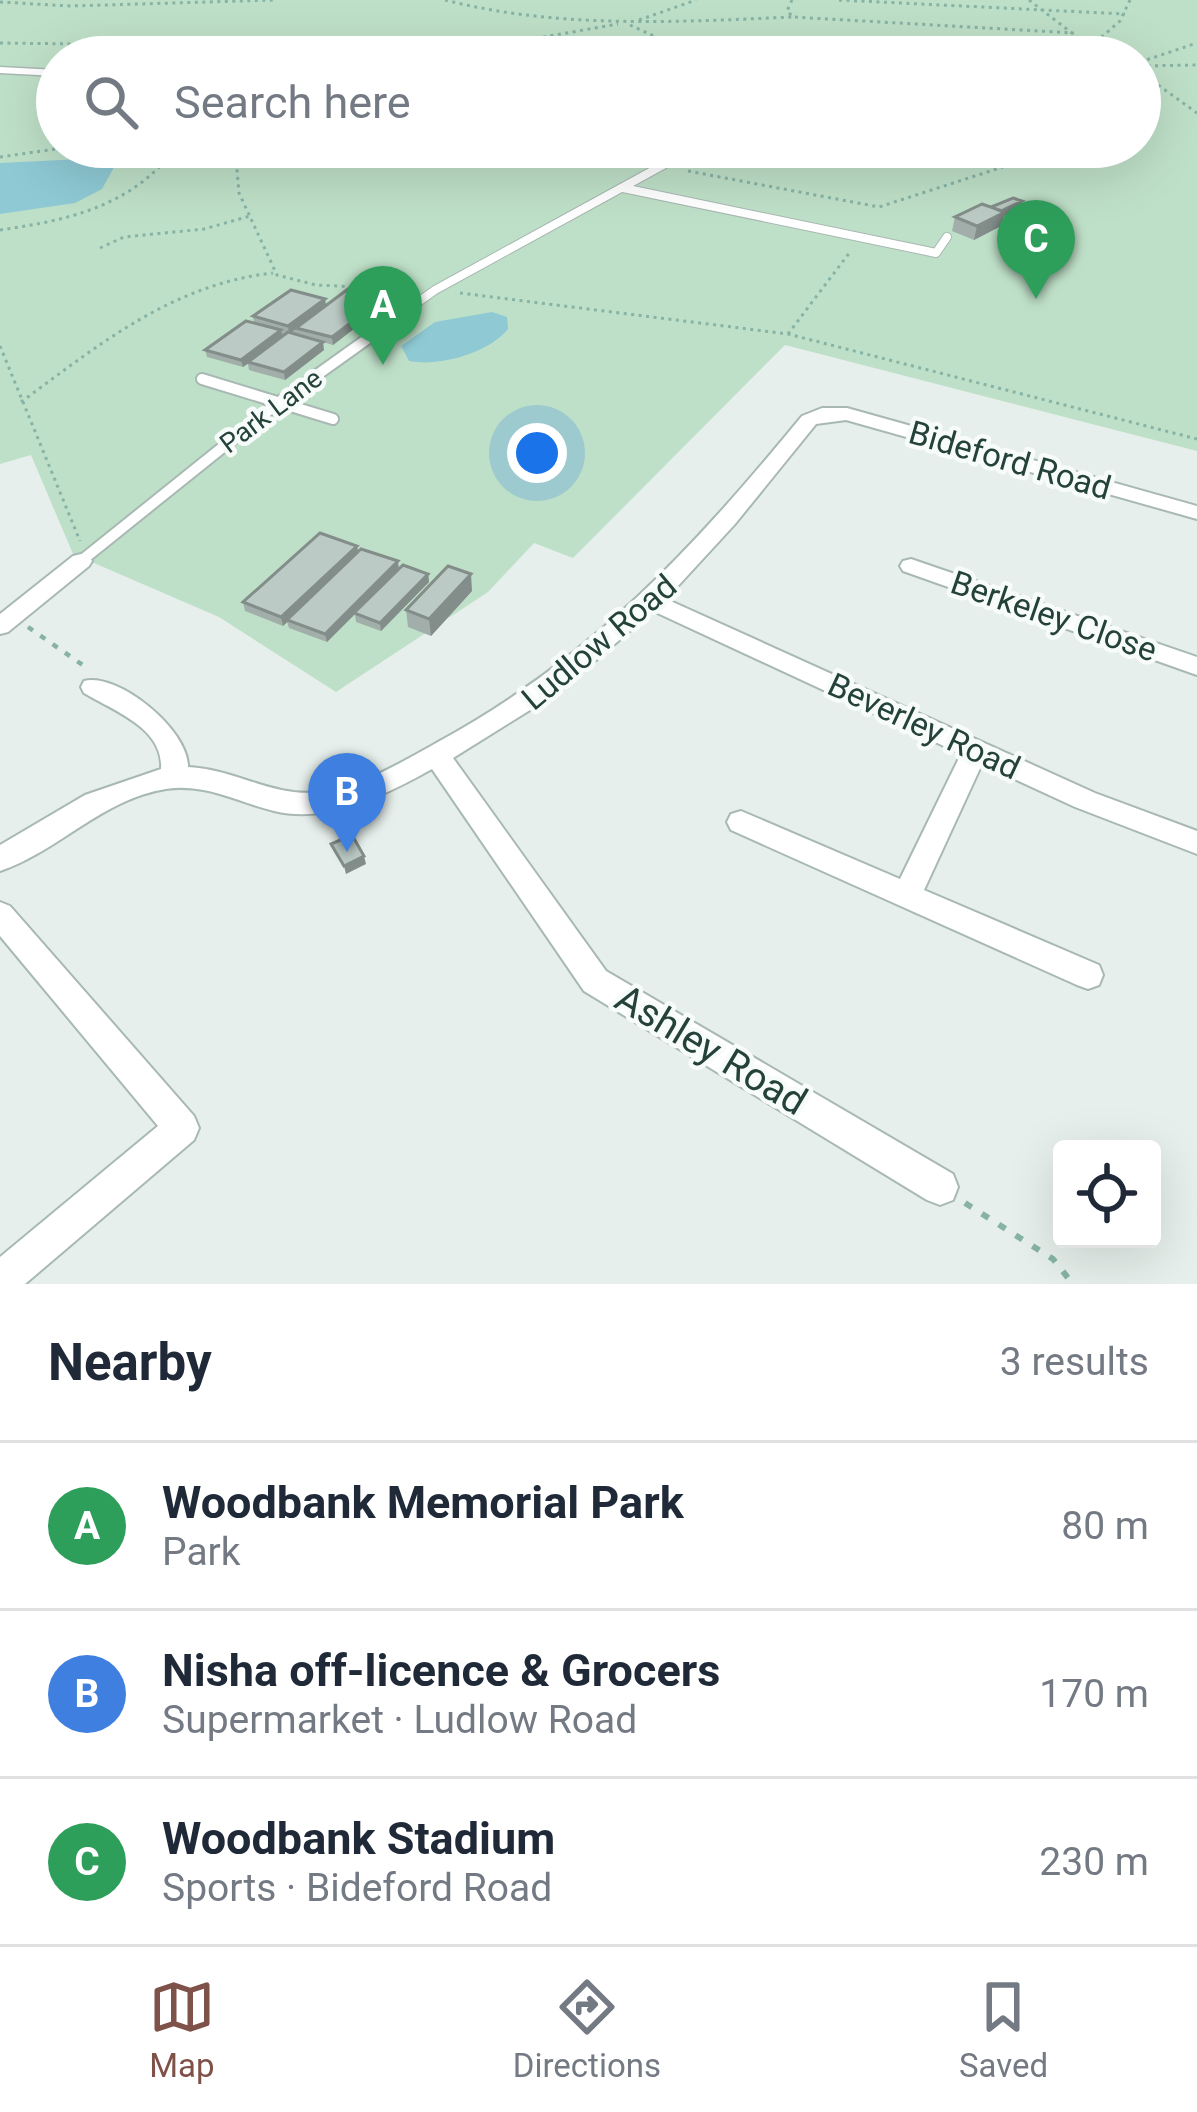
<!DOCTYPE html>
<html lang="en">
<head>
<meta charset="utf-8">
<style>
  :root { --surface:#fff; --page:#f2f2f3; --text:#1f2937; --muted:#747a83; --line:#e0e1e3; --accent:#7f5249 }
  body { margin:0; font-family:Roboto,sans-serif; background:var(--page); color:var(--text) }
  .controls { position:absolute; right:36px; bottom:36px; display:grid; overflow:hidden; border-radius:12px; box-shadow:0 12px 48px #0002 }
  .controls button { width:108px; height:108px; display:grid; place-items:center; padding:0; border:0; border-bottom:3px solid var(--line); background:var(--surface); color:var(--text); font:60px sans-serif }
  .you { position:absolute; left:537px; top:453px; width:42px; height:42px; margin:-30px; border:9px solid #fff; border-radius:50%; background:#1a73e8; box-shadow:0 0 0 18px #1a73e833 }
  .badge { display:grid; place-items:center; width:78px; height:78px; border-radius:50%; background:var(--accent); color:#fff; font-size:39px; font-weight:700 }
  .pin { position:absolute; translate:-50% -99px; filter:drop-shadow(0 3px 6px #0008) }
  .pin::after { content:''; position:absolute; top:63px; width:42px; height:36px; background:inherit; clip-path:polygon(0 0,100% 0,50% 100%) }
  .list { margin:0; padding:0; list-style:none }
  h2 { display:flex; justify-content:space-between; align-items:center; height:156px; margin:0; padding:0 48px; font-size:51px }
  h2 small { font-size:39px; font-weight:400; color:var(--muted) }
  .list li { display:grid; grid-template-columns:78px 1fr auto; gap:36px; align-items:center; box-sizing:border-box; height:168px; padding:0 48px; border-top:3px solid var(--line) }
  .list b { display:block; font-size:45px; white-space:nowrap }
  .list p { margin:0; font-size:39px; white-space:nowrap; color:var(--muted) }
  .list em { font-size:39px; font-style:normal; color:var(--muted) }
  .icon { flex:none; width:66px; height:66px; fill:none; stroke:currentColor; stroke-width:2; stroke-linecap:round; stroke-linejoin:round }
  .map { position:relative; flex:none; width:1197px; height:1284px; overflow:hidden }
  .search { position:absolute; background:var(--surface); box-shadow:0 12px 48px #0002; left:36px; right:36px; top:36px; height:132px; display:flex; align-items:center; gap:30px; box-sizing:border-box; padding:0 42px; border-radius:66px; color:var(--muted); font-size:45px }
  .sheet { height:660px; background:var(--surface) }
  nav { display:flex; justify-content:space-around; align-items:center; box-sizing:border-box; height:168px; border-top:3px solid var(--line); background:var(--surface); font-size:33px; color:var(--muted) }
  nav a { display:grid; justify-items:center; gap:6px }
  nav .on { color:var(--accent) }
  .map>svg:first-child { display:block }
  .green { fill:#bfe0c8; fill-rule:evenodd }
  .water { fill:#8ec9d4 }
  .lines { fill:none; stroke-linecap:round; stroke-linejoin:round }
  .service-far2-casing { stroke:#a8b8b2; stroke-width:9 }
  .service-far1-casing { stroke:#a8b8b2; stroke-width:10 }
  .service-casing { stroke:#a8b8b2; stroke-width:14 }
  .minor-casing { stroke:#a8b8b2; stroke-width:4 }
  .path-far2 { stroke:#86b3a5; stroke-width:3; stroke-dasharray:3 4.5; stroke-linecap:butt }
  .path-far1 { stroke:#86b3a5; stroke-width:4.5; stroke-dasharray:6 9; stroke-linecap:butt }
  .path { stroke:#86b3a5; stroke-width:6; stroke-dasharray:8 12; stroke-linecap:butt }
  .service-far2 { stroke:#fff; stroke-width:6 }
  .service-far1 { stroke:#fff; stroke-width:8 }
  .service { stroke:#fff; stroke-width:10 }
  .minor { fill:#fff; fill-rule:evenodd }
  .wall { fill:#a1aea9 }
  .shaded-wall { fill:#838d89 }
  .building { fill:#bbcac4; stroke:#838d89; stroke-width:3 }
  .labels { text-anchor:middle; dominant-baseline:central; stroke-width:9; stroke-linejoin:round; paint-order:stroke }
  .far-street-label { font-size:27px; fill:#24423a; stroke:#f7fbf9 }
  .street-label { font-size:33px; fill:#24423a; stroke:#f7fbf9 }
  .near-street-label { font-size:39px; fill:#24423a; stroke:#f7fbf9 }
</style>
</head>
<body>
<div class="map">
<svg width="1197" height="1284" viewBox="0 0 1197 1284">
  <rect width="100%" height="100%" fill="#e6efeb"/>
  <!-- green -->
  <path class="green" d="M0,0H1197V451L785,345L573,558L534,543L488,592L336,692L219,617L73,554L31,455L0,464ZM57,57H1140V147H57Z"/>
  <!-- water -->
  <path class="water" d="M103,158L118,160L102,189L75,203L0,214V163Z
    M492,312L507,317L508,329C489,353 439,367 409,361L401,346L435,322Z"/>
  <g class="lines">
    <!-- service-far2 casing -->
    <g class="service-far2-casing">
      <path id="service-far2" d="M0,70L57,73"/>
    </g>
    <!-- service-far1 casing -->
    <g class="service-far1-casing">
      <path id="service-far1" d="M623,188L936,253L947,237
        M372,335L435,290L696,147"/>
    </g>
    <!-- service casing -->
    <g class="service-casing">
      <path id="service" d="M202,379L333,419
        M81,561L279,402L377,332"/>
    </g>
    <!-- minor casing -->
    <g class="minor-casing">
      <path id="minor" d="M847,408L1197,506V519L846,420L816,424L735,524L666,599L1095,793L1197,831V854L1075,807L982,764L924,890L1099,965L1103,975L1099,985L1088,989L1077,985L731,830L727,822L731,814L741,811L900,879L961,754L653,611L559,692L453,758L606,971L953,1174L958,1187L953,1200L940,1205L927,1200L584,991L432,769C385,795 329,824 274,811C237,802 205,783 166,789C102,799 59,851 0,871V845L85,795L161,769C164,728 114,711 84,693L81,687L84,681C118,672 189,730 188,767C235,769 273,798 321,792C363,786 402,762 438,742C593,657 691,551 802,416L822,408Z
        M81,554L89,556L92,561L89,566L8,632L0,634V614L73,556Z
        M911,559L1197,657V675L903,571L900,566L903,561Z
        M0,902L10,906L194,1116L199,1128L194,1140L25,1284H0V1257L158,1126L0,936Z"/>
    </g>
    <!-- path-far2 -->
    <path class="path-far2" d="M445,0C559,29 677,22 793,17
      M792,0L787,11L793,17L1074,33
      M839,0L1125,14
      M1029,0L1103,57
      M0,2L70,6L275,0
      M639,20L696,0
      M630,25L699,57
      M0,43L155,45L247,57
      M1090,47L1120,21L1130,0
      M320,57L340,49L538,38L618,24
      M1140,62L1197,43
      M1140,66L1197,65
      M1140,72L1197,113
      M235,147L239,193L277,275L316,285L407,289
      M0,157L70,147
      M688,171L879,207L1015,163L1020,147
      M0,230C48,223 98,214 138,185C154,174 167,158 183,147
      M100,248L124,237L204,229L250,216
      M460,293L788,334L1197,439
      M788,334L850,252
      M0,346L80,541
      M21,402C100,344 173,284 273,273"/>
    <!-- path-far1 -->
    <path class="path-far1" d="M28,627L87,668"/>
    <!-- path -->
    <path class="path" d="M965,1203L1053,1259L1073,1284"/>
    <!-- service-far2 -->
    <use href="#service-far2" class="service-far2"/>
    <!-- service-far1 -->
    <use href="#service-far1" class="service-far1"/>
    <!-- service -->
    <use href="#service" class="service"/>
    <!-- minor -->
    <use href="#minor" class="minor"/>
  </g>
  <!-- wall -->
  <path class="wall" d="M1022,201L1020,208L1004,216L1001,226L974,240L952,231L955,217Z
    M385,297L386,304L333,345L312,339L324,350L285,380L249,370L248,364L243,367L207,357L205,350L254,323L253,316L325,299L326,305Z
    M358,551L399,569L428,574L429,582L381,631L356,622L355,614L327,642L289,628L287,622L283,626L245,611L243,602Z
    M472,591L431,636L408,627L406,610Z"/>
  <!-- shaded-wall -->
  <path class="shaded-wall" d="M1022,201L1020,208L1004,216L1001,226L974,240L977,226Z
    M385,297L386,304L333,345L332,337Z
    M325,299L326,307L289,334L288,326Z
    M281,330L283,338L243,367L241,360Z
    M323,342L324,350L285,380L284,372Z
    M357,546L359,555L283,626L281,617Z
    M398,561L399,570L327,642L325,634Z
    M428,574L429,582L381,631L380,623Z
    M471,574L472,591L431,636L429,619Z
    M364,856L366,864L346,874L344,866Z"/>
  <!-- building -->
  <path class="building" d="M1013,198L1022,201L1001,211L991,207Z
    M982,204L1005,212L977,226L955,217Z
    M352,286L385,297L332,337L296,328Z
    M291,290L325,299L288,326L253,316Z
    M246,321L281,330L241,360L205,350Z
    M288,332L323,342L284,372L248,362Z
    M320,533L357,546L281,617L243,602Z
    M361,549L398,561L325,634L287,620Z
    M403,565L428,574L380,623L354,613Z
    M448,566L471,574L429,619L406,610Z
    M352,835L364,856L344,866L331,844Z"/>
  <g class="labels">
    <!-- far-street labels -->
    <g class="far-street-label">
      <text transform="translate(271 411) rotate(-37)">Park Lane</text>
    </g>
    <!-- street labels -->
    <g class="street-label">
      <text transform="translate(1010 460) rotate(16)">Bideford Road</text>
      <text transform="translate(1054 616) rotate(19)">Berkeley Close</text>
      <text transform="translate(599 642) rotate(-40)">Ludlow Road</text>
      <text transform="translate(924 726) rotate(25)">Beverley Road</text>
    </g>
    <!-- near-street labels -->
    <g class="near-street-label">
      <text transform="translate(711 1050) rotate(31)">Ashley Road</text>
    </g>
  </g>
</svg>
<div class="controls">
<button><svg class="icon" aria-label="locate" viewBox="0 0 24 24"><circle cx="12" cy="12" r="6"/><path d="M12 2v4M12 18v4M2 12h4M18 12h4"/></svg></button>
</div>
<div class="you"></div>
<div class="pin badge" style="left:383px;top:365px;background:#2e9e5b">A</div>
<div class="pin badge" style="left:347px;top:852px;background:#3f7fe0">B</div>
<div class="pin badge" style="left:1036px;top:299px;background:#2e9e5b">C</div>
<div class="search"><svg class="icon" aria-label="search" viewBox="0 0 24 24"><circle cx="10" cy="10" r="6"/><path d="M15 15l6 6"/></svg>Search here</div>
</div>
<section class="sheet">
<h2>Nearby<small>3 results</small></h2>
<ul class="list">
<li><span class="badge" style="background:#2e9e5b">A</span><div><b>Woodbank Memorial Park</b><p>Park</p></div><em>80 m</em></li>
<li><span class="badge" style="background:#3f7fe0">B</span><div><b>Nisha off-licence &amp; Grocers</b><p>Supermarket · Ludlow Road</p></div><em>170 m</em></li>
<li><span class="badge" style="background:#2e9e5b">C</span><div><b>Woodbank Stadium</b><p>Sports · Bideford Road</p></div><em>230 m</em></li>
</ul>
</section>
<nav>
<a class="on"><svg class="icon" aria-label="map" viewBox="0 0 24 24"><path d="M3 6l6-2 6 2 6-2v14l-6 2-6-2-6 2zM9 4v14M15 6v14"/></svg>Map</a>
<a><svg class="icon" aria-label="directions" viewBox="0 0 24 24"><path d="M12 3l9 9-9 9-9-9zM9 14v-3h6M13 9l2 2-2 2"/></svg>Directions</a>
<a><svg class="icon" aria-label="saved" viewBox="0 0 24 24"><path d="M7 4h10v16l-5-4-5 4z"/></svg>Saved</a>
</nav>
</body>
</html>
